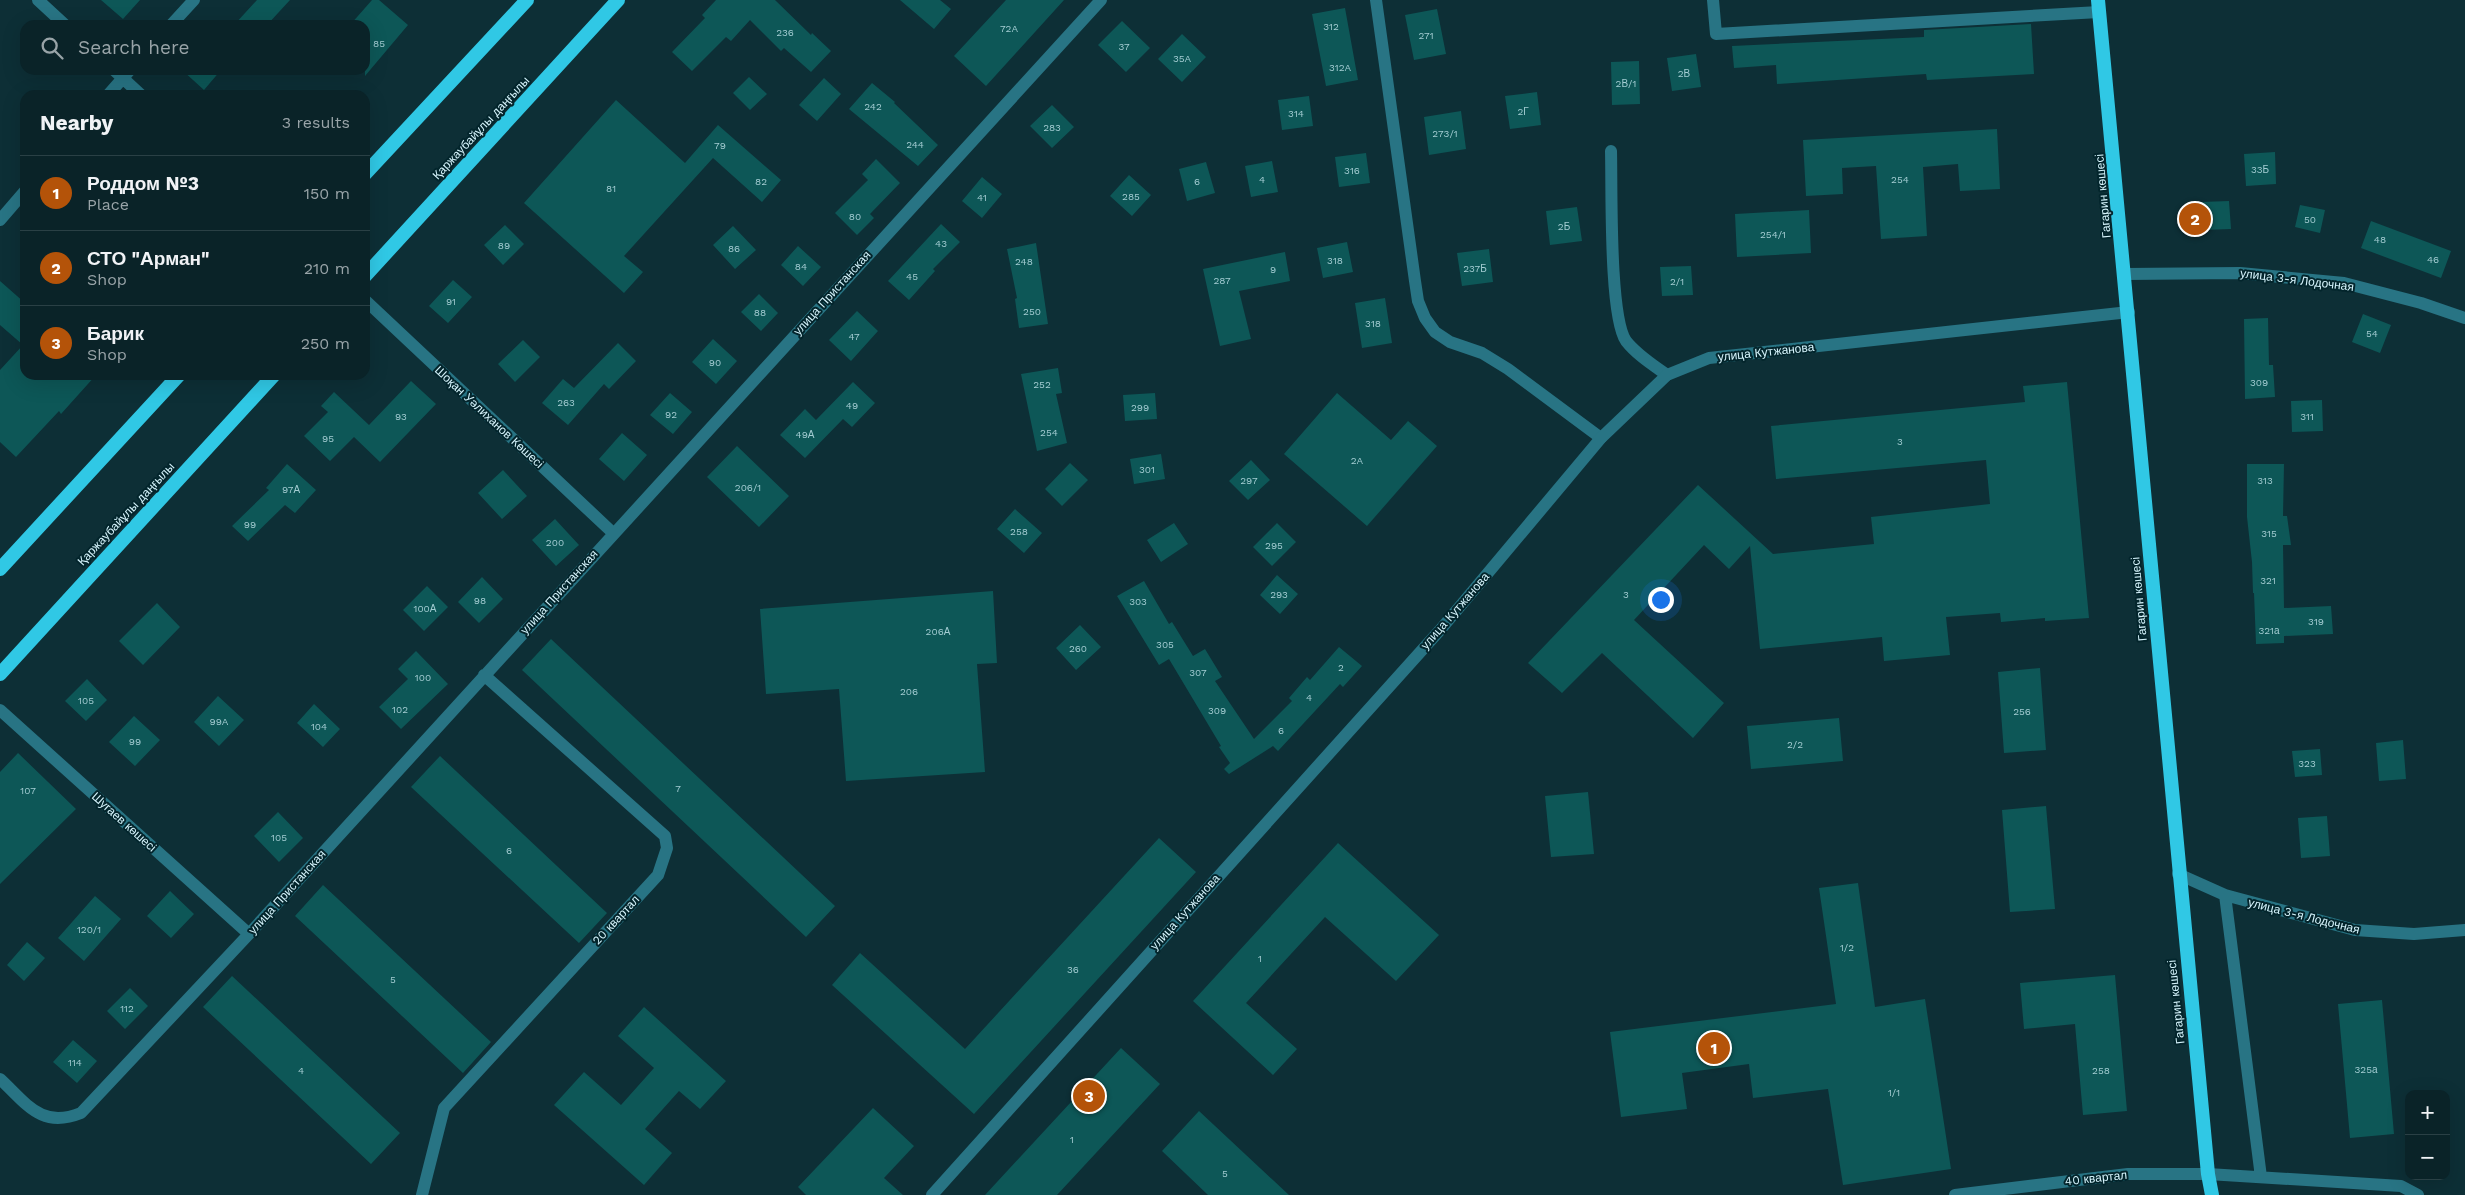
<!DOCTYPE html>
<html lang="en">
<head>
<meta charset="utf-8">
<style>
  :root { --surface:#0a2328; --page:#132b30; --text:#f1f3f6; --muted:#99a4a8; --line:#2a4045; --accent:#b45309 }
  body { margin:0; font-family:"Work Sans",sans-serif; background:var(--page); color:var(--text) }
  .controls { position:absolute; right:15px; bottom:15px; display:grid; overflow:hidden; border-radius:10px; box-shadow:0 5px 20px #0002 }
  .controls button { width:45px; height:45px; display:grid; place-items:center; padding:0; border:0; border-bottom:1px solid var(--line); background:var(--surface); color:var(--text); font:25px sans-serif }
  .you { position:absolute; left:1660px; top:599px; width:18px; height:18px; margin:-12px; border:4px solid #fff; border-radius:50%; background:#1a73e8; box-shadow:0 0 0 8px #1a73e833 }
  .badge { display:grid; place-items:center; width:32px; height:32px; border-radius:50%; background:var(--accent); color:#fff; font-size:16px; font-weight:700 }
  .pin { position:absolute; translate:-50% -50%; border:2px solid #fff; box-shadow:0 1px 5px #0006 }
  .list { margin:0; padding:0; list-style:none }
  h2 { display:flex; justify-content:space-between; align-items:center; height:65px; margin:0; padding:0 20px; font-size:21px }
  h2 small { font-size:16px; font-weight:400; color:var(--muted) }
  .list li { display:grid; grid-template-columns:32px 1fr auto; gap:15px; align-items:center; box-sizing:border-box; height:75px; padding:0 20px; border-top:1px solid var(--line) }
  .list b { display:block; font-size:19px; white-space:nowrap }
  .list p { margin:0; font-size:16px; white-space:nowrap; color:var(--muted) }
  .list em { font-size:16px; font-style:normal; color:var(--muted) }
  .icon { flex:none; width:28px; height:28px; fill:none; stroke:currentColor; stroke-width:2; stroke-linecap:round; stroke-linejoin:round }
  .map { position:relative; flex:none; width:2465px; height:1195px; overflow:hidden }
  .search { position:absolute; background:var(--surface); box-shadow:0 5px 20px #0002; left:20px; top:20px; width:350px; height:55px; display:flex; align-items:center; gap:12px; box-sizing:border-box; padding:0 18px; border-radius:15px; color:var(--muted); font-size:19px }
  .panel { position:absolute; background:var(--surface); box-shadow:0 5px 20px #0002; left:20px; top:90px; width:350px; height:290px; border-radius:15px }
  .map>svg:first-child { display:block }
  .building { fill:#0d5757 }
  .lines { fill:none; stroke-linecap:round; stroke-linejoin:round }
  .minor { stroke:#287484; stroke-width:12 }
  .tertiary { stroke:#287484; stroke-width:12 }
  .trunk { stroke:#30c8e5; stroke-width:14 }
  .labels { text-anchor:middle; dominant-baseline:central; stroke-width:4; stroke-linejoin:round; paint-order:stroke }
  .number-label { font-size:10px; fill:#a4cdd3 }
  .street-label { font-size:12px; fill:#d6f4fc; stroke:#03252c }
</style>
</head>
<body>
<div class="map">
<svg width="2465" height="1195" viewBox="0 0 2465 1195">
  <rect width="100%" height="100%" fill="#0d2f36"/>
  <!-- building -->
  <path class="building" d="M101,0H140L123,19Z
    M257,0H290L267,25H234Z
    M372,0H379L408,25L365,76V25H350Z
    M716,0H775L811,35L812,33L831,51L811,72L784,48L781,51L750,20L731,41L726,37L692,71L672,52L705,18L702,15Z
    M900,0H940L951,9L934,29Z
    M1006,0H1064L986,86L954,56Z
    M1345,8L1358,80L1326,86L1312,14Z
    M1437,9L1446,54L1414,60L1405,15Z
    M1122,21L1150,48L1126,72L1098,45Z
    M2031,24L2034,74L1927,80L1926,74L1777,84L1776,65L1734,68L1732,46L1924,37V30Z
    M1182,34L1206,57L1182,82L1158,59Z
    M1696,54L1701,87L1672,91L1667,58Z
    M1639,61L1640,104L1612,105L1611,62Z
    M182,70H221L204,90Z
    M749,77L767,94L750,110L733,93Z
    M824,78L841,94L817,121L799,105Z
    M872,83L895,102L894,103L938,145L918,166L849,109Z
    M1537,92L1541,125L1510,129L1505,96Z
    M1309,96L1313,126L1282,130L1278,100Z
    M616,100L685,163L718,125L781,180L762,202L713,158L624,256L643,272L624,293L524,203Z
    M1052,105L1074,127L1052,148L1030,126Z
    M1461,111L1466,149L1429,155L1424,117Z
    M1997,129L2000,189L1960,191L1958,164L1923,167L1927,236L1881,239L1876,166L1842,168L1843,194L1806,196L1803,140Z
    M2275,152L2276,184L2246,186L2244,154Z
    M1366,153L1370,183L1339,187L1335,157Z
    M876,159L900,183L870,214L874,218L857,235L835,213L868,180L862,174Z
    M1272,161L1278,192L1251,197L1245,166Z
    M1206,162L1215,193L1187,201L1179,169Z
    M1129,175L1151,195L1132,216L1110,196Z
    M982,177L1002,194L982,218L962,201Z
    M2229,201L2231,229L2203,230L2201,202Z
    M2300,205L2325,210L2320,233L2295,227Z
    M1577,207L1582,241L1550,245L1546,211Z
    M1809,210L1811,253L1737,257L1735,214Z
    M2371,221L2451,251L2441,278L2361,248Z
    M941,224L960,242L933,269L935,271L909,300L888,281Z
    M505,225L524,244L503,265L484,245Z
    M733,226L756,250L735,269L713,245Z
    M1347,242L1353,272L1323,278L1317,248Z
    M1036,243L1048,324L1019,328L1015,299L1017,298L1007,249Z
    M798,246L821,267L803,286L781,265Z
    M1489,249L1493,282L1462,286L1457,253Z
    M1285,252L1290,281L1239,291L1251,339L1220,346L1203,269Z
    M1691,266L1693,295L1662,296L1660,267Z
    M453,280L472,297L448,323L429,306Z
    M0,281L25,303V375H96L61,414L59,411L16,457L0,442V370L23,345L0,325Z
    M759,294L778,313L761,331L741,312Z
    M1385,298L1392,343L1362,348L1355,303Z
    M857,311L878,331L851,361L829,340Z
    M2363,314L2391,325L2380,353L2352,342Z
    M2268,318L2269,365H2273L2275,397L2245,399L2244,319Z
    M713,339L737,361L716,384L692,362Z
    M523,340L540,357L515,382L498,364Z
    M618,343L636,361L609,389L604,384L568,425L542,403L563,379L574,388Z
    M1058,368L1062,393L1056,394L1067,443L1037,451L1021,374Z
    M411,381L436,404L380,462L354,437L330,461L304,436L328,412L321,406L334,392L369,425Z
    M853,382L875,403L852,427L843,419L805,458L780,435L805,409L816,420Z
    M2067,382L2089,618L2045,621V618L2001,622L2000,613L1946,617L1950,655L1884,661L1882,637L1760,649L1750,546L1729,569L1704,545L1634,620L1724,703L1693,738L1602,653L1562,693L1528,663L1698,485L1773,554L1874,544L1871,517L1990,504L1986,460L1776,479L1771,426L2025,402L2023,386Z
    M670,393L692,412L673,434L650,415Z
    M1155,393L1157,419L1125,421L1123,395Z
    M1337,393L1391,440L1408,421L1437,446L1367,526L1284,454Z
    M2322,400L2323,431L2292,432L2291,401Z
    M622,433L647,455L624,481L599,459Z
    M737,446L789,496L759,527L707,477Z
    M1161,454L1165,479L1134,484L1130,459Z
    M1251,460L1270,480L1248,500L1229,481Z
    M1070,463L1088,480L1062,506L1045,489Z
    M287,464L316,490L295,513L285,505L248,541L232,526L269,490L266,488Z
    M2247,464H2284L2283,516H2287L2291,545H2283L2284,608L2331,606L2333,634L2284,636V643L2256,644L2254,593H2253L2252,562L2247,517Z
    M503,470L527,496L502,519L478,493Z
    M1015,509L1042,533L1024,553L997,529Z
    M555,519L579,545L556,566L532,540Z
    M1174,523L1188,544L1161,562L1147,540Z
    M1277,523L1296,542L1272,566L1253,547Z
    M1277,575L1298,594L1280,614L1260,595Z
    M482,577L503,599L479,623L458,602Z
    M1144,581L1169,624L1172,622L1193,656L1205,649L1222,677L1215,681L1254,739L1292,701L1289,698L1307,677L1310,680L1339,647L1362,666L1343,687L1340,684L1278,751L1273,746L1229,774L1224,769L1230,763L1219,747L1221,746L1169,659L1159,665L1117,596Z
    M427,586L448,607L424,631L403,610Z
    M993,591L997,663L977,664L985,772L846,781L839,689L766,694L760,609Z
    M157,603L180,627L143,665L119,641Z
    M1080,625L1101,647L1076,670L1056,648Z
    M551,639L835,906L806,937L522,670Z
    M416,651L448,684L401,729L379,707L408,679L398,669Z
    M2040,668L2046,750L2004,753L1998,672Z
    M87,679L107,700L86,721L65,701Z
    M218,696L244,720L219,746L194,722Z
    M314,704L340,729L323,747L297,723Z
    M134,716L160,740L135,766L109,742Z
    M1839,718L1843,761L1751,769L1747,726Z
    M2403,740L2406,779L2379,781L2376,743Z
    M2320,749L2322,775L2295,777L2292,751Z
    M18,753L76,809L0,884V772Z
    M440,756L607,913L579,943L411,787Z
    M1588,792L1594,854L1551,857L1545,796Z
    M2046,806L2055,909L2010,912L2002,810Z
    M278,812L303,838L279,862L254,836Z
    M2327,816L2330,856L2301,858L2298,818Z
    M1159,838L1196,872L974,1114L832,985L860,953L965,1049Z
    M1338,843L1439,935L1396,981L1325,917L1246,1003L1297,1049L1273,1075L1193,1001Z
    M1858,883L1875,1007L1925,999L1951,1169L1843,1185L1828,1089L1753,1098L1749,1064L1682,1073L1687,1109L1621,1117L1610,1032L1836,1004L1819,888Z
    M323,885L491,1042L463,1073L295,916Z
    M170,891L194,914L171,938L147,916Z
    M95,896L121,919L84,961L58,938Z
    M27,942L45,958L24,981L7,965Z
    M2115,975L2127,1111L2083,1115L2075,1024L2024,1029L2020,983Z
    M232,976L400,1133L371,1164L203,1007Z
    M130,988L148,1006L125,1029L107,1011Z
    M2382,1000L2394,1134L2350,1138L2338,1004Z
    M644,1007L726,1081L700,1109L679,1091L645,1129L672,1153L644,1185L554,1105L584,1072L621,1105L654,1068L618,1036Z
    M73,1040L97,1061L77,1083L53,1062Z
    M1121,1048L1160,1084L1057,1195H985Z
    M873,1108L914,1146L884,1178L903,1195H806L798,1187Z
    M1199,1111L1289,1195H1208L1162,1151Z"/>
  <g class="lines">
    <!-- minor -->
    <path class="minor" d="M38,0L65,25
      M1376,0L1415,281L1418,301L1425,318L1435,332L1450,342L1482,353L1508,369L1601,438
      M1713,0L1716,34L2099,12
      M171,25L194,0
      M114,70L141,95
      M108,95L130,70
      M1611,151C1612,187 1609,316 1626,341C1637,355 1653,365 1667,375
      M0,220L25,191
      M2125,274L2240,273L2344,283L2421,303L2465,318
      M365,300L613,533
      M0,710L249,934
      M2178,874L2225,895L2355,930L2414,934L2465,930
      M2225,895L2261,1177
      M0,1079C27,1104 41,1129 81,1113L249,934L1101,0
      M422,1195L444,1108L658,875L667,848L665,836L484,675
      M1955,1195L2128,1174H2208L2401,1186L2418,1195"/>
    <!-- tertiary -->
    <path class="tertiary" d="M932,1195L1441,629L1601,438L1667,375L1709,358L2129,312"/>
    <!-- trunk -->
    <path class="trunk" d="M2098,0C2137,391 2169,783 2208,1174L2212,1195
      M365,174L527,0
      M365,276L618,0
      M0,569L179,375
      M0,674L274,375"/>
  </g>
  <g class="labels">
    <!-- number labels -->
    <g class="number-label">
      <text x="1331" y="26">312</text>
      <text x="1009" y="28">72A</text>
      <text x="785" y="32">236</text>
      <text x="1426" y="35">271</text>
      <text x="379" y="43">85</text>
      <text x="1124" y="46">37</text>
      <text x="1182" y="58">35A</text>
      <text x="1340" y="67">312A</text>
      <text x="1684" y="73">2В</text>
      <text x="1626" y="83">2В/1</text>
      <text x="873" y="106">242</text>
      <text x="1523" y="111">2Г</text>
      <text x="1296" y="113">314</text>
      <text x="1052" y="127">283</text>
      <text x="1445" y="133">273/1</text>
      <text x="915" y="144">244</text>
      <text x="720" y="145">79</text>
      <text x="2260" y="169">33Б</text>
      <text x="1352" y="170">316</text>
      <text x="1262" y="179">4</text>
      <text x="1900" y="179">254</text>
      <text x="761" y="181">82</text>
      <text x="1197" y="181">6</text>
      <text x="611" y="188">81</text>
      <text x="1131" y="196">285</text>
      <text x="982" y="197">41</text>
      <text x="855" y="216">80</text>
      <text x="2310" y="219">50</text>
      <text x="1564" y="226">2Б</text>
      <text x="1773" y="234">254/1</text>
      <text x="2380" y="239">48</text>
      <text x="941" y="243">43</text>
      <text x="504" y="245">89</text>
      <text x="734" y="248">86</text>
      <text x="2433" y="259">46</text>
      <text x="1335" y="260">318</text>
      <text x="1024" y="261">248</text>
      <text x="801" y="266">84</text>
      <text x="1475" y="268">237Б</text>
      <text x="1273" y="269">9</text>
      <text x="912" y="276">45</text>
      <text x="1222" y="280">287</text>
      <text x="1677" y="281">2/1</text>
      <text x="451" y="301">91</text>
      <text x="1032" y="311">250</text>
      <text x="760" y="312">88</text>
      <text x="1373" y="323">318</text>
      <text x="2372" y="333">54</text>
      <text x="854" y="336">47</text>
      <text x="715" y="362">90</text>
      <text x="2259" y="382">309</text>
      <text x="1042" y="384">252</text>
      <text x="566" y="402">263</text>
      <text x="852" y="405">49</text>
      <text x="1140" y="407">299</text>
      <text x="671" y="414">92</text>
      <text x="401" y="416">93</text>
      <text x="2307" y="416">311</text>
      <text x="1049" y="432">254</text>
      <text x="805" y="434">49А</text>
      <text x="328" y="438">95</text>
      <text x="1900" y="441">3</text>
      <text x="1357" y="460">2A</text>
      <text x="1147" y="469">301</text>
      <text x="1249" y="480">297</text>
      <text x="2265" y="480">313</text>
      <text x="748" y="487">206/1</text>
      <text x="291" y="489">97А</text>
      <text x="250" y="524">99</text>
      <text x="1019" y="531">258</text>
      <text x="2269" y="533">315</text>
      <text x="555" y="542">200</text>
      <text x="1274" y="545">295</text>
      <text x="2268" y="580">321</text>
      <text x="1279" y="594">293</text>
      <text x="1626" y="594">3</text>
      <text x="480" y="600">98</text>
      <text x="1138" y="601">303</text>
      <text x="425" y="608">100А</text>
      <text x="2316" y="621">319</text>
      <text x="2269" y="630">321а</text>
      <text x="938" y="631">206А</text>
      <text x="1165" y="644">305</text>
      <text x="1078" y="648">260</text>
      <text x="1341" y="667">2</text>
      <text x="1198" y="672">307</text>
      <text x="423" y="677">100</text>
      <text x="909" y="691">206</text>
      <text x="1309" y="697">4</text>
      <text x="86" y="700">105</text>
      <text x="400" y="709">102</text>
      <text x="1217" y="710">309</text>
      <text x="2022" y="711">256</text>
      <text x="219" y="721">99A</text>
      <text x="319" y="726">104</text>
      <text x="1281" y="730">6</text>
      <text x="135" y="741">99</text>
      <text x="1795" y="744">2/2</text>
      <text x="2307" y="763">323</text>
      <text x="678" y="788">7</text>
      <text x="28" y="790">107</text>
      <text x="279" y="837">105</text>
      <text x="509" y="850">6</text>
      <text x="89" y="929">120/1</text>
      <text x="1847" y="947">1/2</text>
      <text x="1260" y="958">1</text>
      <text x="1073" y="969">36</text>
      <text x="393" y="979">5</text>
      <text x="127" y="1008">112</text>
      <text x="75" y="1062">114</text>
      <text x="2366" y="1069">325а</text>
      <text x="301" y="1070">4</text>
      <text x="2101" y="1070">258</text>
      <text x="1894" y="1092">1/1</text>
      <text x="1072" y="1139">1</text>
      <text x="1225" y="1173">5</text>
    </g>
    <!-- street labels -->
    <g class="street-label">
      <text transform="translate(481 128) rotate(-47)">Қаржаубайұлы даңғылы</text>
      <text transform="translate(2103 196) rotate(-95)">Гагарин көшесі</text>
      <text transform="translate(2297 280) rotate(7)">улица 3-я Лодочная</text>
      <text transform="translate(832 293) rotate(-48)">улица Пристанская</text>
      <text transform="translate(1766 352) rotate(-6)">улица Кутжанова</text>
      <text transform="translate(489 417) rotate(43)">Шоқан Уәлиханов Көшесі</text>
      <text transform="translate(126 514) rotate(-47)">Қаржаубайұлы даңғылы</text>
      <text transform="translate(559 592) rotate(-48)">улица Пристанская</text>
      <text transform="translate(2139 599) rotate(-95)">Гагарин көшесі</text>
      <text transform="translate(1455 611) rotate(-49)">улица Кутжанова</text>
      <text transform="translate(124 822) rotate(42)">Шугаев көшесі</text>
      <text transform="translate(287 892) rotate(-48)">улица Пристанская</text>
      <text transform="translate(1185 912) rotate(-48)">улица Кутжанова</text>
      <text transform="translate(2304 916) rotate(14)">улица 3-я Лодочная</text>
      <text transform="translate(616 920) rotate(-47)">20 квартал</text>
      <text transform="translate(2176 1002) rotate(-96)">Гагарин көшесі</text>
      <text transform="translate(2096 1178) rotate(-6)">40 квартал</text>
    </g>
  </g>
</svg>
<div class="controls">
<button>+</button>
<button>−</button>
</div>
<div class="you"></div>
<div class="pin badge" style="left:1714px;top:1048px">1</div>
<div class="pin badge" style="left:2195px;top:219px">2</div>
<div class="pin badge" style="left:1089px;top:1096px">3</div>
<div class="search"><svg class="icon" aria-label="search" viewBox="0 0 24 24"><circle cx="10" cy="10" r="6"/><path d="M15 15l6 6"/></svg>Search here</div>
<section class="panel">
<h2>Nearby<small>3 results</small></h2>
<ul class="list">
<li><span class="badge">1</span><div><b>Роддом №3</b><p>Place</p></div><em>150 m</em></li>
<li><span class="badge">2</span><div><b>СТО &quot;Арман&quot;</b><p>Shop</p></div><em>210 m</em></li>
<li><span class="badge">3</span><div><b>Барик</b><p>Shop</p></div><em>250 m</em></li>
</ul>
</section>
</div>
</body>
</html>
